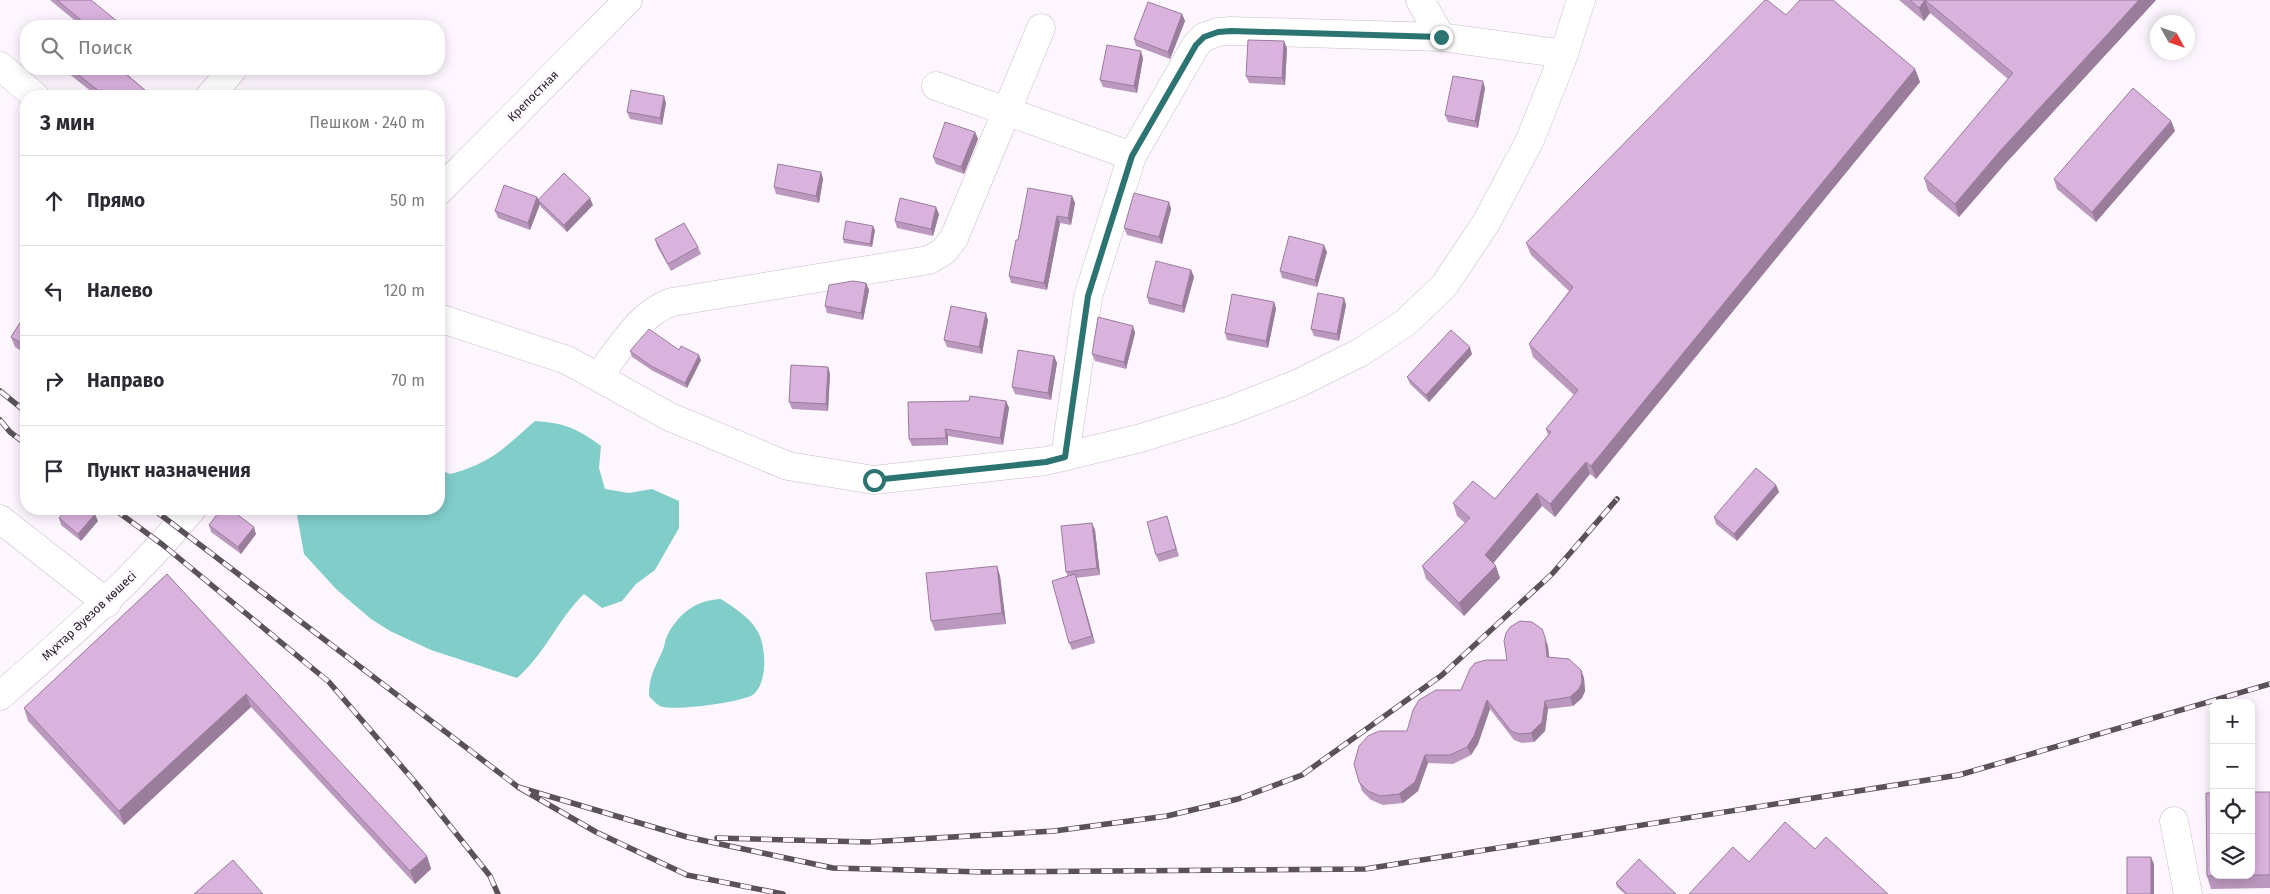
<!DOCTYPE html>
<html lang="ru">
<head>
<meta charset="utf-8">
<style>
  :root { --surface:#fff; --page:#f2f2f3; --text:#2b2b33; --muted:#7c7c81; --line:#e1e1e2 }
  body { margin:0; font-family:"Fira Sans",sans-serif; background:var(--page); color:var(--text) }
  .controls { position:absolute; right:15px; bottom:15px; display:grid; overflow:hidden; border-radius:10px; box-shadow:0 2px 12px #0003 }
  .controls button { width:45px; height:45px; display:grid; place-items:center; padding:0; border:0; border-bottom:1px solid var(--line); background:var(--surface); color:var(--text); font:25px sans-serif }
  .compass { position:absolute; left:2150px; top:15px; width:45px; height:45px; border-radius:50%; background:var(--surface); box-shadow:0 2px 12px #0003; rotate:130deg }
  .stop { position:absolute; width:15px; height:15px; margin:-11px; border:4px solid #2b7472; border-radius:50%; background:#fff }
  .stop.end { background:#2b7472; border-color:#fff; box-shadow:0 1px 5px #0008 }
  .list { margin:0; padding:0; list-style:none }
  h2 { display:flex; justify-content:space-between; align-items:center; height:65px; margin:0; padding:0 20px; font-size:21px }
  h2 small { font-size:16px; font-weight:400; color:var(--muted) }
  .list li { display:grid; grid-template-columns:32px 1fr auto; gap:15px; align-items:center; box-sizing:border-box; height:90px; padding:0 20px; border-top:1px solid var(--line) }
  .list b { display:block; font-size:19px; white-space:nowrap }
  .list em { font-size:16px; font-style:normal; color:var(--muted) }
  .icon { flex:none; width:28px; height:28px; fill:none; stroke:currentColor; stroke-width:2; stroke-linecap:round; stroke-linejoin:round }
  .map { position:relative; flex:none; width:2270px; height:894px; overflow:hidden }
  .search { position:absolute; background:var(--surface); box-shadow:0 2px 12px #0003; left:20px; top:20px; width:425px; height:55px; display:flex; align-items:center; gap:12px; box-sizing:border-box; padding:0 18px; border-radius:20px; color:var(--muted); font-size:19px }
  .panel { position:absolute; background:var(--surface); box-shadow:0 2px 12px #0003; left:20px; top:90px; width:425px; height:425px; border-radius:20px }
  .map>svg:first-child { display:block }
  .water { fill:#81cdca }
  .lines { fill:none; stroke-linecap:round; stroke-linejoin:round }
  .minor-casing { stroke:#c9bcca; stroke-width:29 }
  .minor { stroke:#fff; stroke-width:28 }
  .rail-casing { stroke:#595359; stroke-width:5.5 }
  .rail { stroke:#fef6ff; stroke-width:4; stroke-dasharray:11; stroke-linecap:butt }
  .wall { fill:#bb99bf }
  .shaded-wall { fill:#997d9b }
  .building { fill:#dab2de; stroke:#997d9b }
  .route { stroke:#2b7472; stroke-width:6 }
  .labels { text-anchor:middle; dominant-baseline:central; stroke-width:4.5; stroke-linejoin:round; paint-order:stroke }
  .street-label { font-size:12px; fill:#272227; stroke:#fef6ff }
</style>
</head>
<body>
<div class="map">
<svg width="2270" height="894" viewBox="0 0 2270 894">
  <rect width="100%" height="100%" fill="#fef6ff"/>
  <!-- water -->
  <path class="water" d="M535,421C564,423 577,428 601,446L599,468L605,489L629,493L652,489L679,501V528L655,570L636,584L622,601L602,608L584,594C558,619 545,654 517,678L431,650L390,631L371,619L337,590L304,554L296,509H439V469L450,474C491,463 504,448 535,421Z
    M721,599C733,607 751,618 758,632C766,647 768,681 754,694C745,702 671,712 660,706C656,704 652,699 649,696C649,677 654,669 662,652C665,646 665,639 668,634C680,612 697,600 721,599Z"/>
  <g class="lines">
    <!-- minor casing -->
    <g class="minor-casing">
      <path id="minor" d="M1420,0L1441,37
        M0,66L35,96
        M936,86L1132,156
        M210,96L233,69
        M439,191L628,0
        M439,318L567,360L670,417L788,466L874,480L1046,461L1141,438L1231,410L1297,384L1361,352L1405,323L1444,286L1486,223L1530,140L1564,54L1581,0
        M598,377C620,349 638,314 672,302L929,260L944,251L954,238L1041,28
        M1065,457L1088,297L1132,156L1196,45L1204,37L1218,32L1231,31L1441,37L1564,54
        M0,519L107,603
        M0,696C69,636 134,580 192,509
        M2174,821L2188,894"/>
    </g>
    <!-- minor -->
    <use href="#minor" class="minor"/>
    <!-- rail casing -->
    <g class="rail-casing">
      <path id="rail" d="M0,391L26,412
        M0,420L10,432L26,444
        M114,509L163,545L329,682L415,782L490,876L498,894
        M153,509L518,787L596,832L687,875L783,894
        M518,787L687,837L833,868L984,872L1365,869L1959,775L2270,684
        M717,838L868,842L1054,831L1167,816L1238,799L1302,775L1442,675L1552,574L1617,499"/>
    </g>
    <!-- rail -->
    <use href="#rail" class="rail"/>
  </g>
  <!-- wall -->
  <path class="wall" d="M50,0H91L123,26L79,24Z
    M1899,0H2156L2005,164L1959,217L1928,191L1924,178L2008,79L1930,13L1924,21Z
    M1182,14L1185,21L1170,59L1136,46L1134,39Z
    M1786,15L1915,69L1920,82L1596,479L1590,474L1555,517L1542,506L1493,563L1500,578L1464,616L1426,579L1422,566L1465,523L1457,516L1453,503L1495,499L1548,435L1546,429L1574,395L1533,357L1529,344L1569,291L1531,255L1526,243Z
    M1287,48L1285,85L1249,83L1246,76Z
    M1143,58L1137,93L1103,87L1100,80Z
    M63,69H133L128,75L152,96H97Z
    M1485,88L1478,128L1448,122L1445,115Z
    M666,103L662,125L630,119L627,112Z
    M2171,121L2175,131L2096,222L2057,189L2054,179Z
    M975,132L978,139L964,174L936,164L933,157Z
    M821,172L823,179L819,203L776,194L774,187Z
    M1072,196L1075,203L1071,225L1060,223L1047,290L1011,283L1009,276Z
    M537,197L540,204L530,230L498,218L495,211Z
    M538,200L593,205L567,232L541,207Z
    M1169,202L1171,209L1162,244L1127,235L1124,228Z
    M939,214L933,236L897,228L895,221Z
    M26,216V232L21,221Z
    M875,230L872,247L844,243L843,239Z
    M655,239L698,247L701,254L671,271L657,246Z
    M1327,252L1317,287L1282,278L1280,271Z
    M1191,270L1194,277L1184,313L1149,304L1147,297Z
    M866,283L869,290L863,320L827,313L825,306Z
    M1344,298L1346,305L1339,341L1314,336L1311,329Z
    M1274,302L1276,309L1268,348L1227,340L1225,333Z
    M26,313V354L15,347L11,337Z
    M988,320L982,354L947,347L944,340Z
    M1133,326L1135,333L1126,369L1095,361L1092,354Z
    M679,350L701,360L687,388L653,371L632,357L630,351Z
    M1472,354L1429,402L1410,384L1407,377Z
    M1054,356L1057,363L1051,400L1015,394L1012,387Z
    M828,367L830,374L828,411L792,409L789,402Z
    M1006,401L1009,408L1003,445L948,436V445L912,446L909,439Z
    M1776,485L1779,492L1737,541L1716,524L1714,517Z
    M1167,516L1179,556L1159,562L1156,555Z
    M59,518L98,521L81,541L61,525Z
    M209,525L256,534L241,554L211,532Z
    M1095,530L1100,575L1076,578L1095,643L1072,650L1069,643L1068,577L1066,572Z
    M997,566L1000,576L1006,624L935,631L931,621Z
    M167,574L427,856L431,869L415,884L251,707L124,825L28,721L24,708Z
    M1548,646L1549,657L1581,670L1584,678L1585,691L1582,698L1573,706L1548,709L1545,731L1534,742L1522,743L1514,740L1490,709L1478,744L1471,755L1453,764L1428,763L1418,791L1403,803L1383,805L1371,800L1362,791L1359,782L1407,731L1461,690L1507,660Z
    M2270,792V888L2211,889L2207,876Z
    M1616,883L1676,894H1625L1617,887Z"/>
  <!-- shaded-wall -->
  <path class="shaded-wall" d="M1925,0L1930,13L1924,21L1919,8Z
    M2139,0H2156L2005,164L1959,217L1955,204L2000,151Z
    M1182,14L1185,21L1170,59L1168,52Z
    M1284,41L1287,48L1285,85L1282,78Z
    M1141,51L1143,58L1137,93L1134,86Z
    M122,69H133L125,79L121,70Z
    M1915,69L1920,82L1596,479L1591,466Z
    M1483,81L1485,88L1478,128L1475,121Z
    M664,96L666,103L662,125L660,118Z
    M2171,121L2175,131L2096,222L2092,212Z
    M975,132L978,139L964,174L961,167Z
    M821,172L823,179L819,203L816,196Z
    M1072,196L1075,203L1071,225L1068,218Z
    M537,197L540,204L530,230L528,223Z
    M590,198L593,205L567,232L564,225Z
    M1169,202L1171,209L1162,244L1159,237Z
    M936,207L939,214L933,236L931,229Z
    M1057,216L1060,223L1047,290L1044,283Z
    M873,226L875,230L872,247L870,244Z
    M1324,245L1327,252L1317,287L1315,280Z
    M1191,270L1194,277L1184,313L1182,306Z
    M866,283L869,290L863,320L861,313Z
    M1344,298L1346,305L1339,341L1337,334Z
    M1274,302L1276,309L1268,348L1266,341Z
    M986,313L988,320L982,354L979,347Z
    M1133,326L1135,333L1126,369L1124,362Z
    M1470,347L1472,354L1429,402L1426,395Z
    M699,355L701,360L687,388L685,383Z
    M1054,356L1057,363L1051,400L1048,393Z
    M828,367L830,374L828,411L826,404Z
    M1006,401L1009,408L1003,445L1000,438Z
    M945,429L948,436V445L946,438Z
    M1586,462L1590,474L1555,517L1550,504Z
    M1776,485L1779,492L1737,541L1734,534Z
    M1537,493L1542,506L1490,567L1485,555Z
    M95,514L98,521L81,541L78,534Z
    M1092,523L1095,530L1100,575L1097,568Z
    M254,527L256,534L241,554L238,547Z
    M997,566L1000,576L1006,624L1002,613Z
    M1496,566L1500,578L1464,616L1459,603Z
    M1075,574L1078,582L1095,643L1092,636Z
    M1545,637L1548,646L1550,666L1547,657Z
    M1581,670L1584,678L1585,691L1582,698L1573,706L1570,697Z
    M246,694L251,707L124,825L119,811Z
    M1487,700L1490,709L1478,744L1471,755L1467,747Z
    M1545,701L1548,709L1545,731L1534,742L1531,733Z
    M1425,755L1428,763L1418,791L1403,803L1399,794Z
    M427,856L431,869L415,884L410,871Z
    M2151,857L2154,864V894H2151Z"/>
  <!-- building -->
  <path class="building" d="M57,0H91L123,26H77L82,21Z
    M1765,0H1767L1786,15L1800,0H1833L1915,69L1591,466L1586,462L1550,504L1537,493L1485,555L1496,566L1459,603L1422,566L1470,518L1453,503L1473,481L1495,499L1551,432L1546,429L1578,390L1529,344L1573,287L1526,243Z
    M1910,0H1925L1919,8Z
    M1925,0H2139L2000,151L1955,204L1924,178L2013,73Z
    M1148,2L1182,14L1168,52L1134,39Z
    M1248,40L1284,41L1282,78L1246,76Z
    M1107,45L1141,51L1134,86L1100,80Z
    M71,69H122L121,70L152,96H105Z
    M1453,76L1483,81L1475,121L1445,115Z
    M2133,88L2171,121L2092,212L2054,179Z
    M631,90L664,96L660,118L627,112Z
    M945,122L975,132L961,167L933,157Z
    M778,164L821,172L816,196L774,187Z
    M564,173L590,198L564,225L538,200Z
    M504,185L537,197L528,223L495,211Z
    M1028,188L1072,196L1068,218L1057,216L1044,283L1009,276L1016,240H1018Z
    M1134,193L1169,202L1159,237L1124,228Z
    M900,198L936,207L931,229L895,221Z
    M26,216V225L21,221Z
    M846,221L873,226L870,244L843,239Z
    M684,223L698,247L668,264L655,239Z
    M1289,236L1324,245L1315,280L1280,271Z
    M1156,261L1191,270L1182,306L1147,297Z
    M853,281L866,283L861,313L825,306L829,285Z
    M1318,293L1344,298L1337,334L1311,329Z
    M1232,294L1274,302L1266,341L1225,333Z
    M951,306L986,313L979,347L944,340Z
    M26,313V346L11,337Z
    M1098,317L1133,326L1124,362L1092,354Z
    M649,329L679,350L681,346L699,355L685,383L651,366L630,351Z
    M1451,330L1470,347L1426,395L1407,377Z
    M1018,350L1054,356L1048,393L1012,387Z
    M791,365L828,367L826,404L789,402Z
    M970,396L1006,401L1000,438L945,429L946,438L909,439L908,402L969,401Z
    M1756,468L1776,485L1734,534L1714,517Z
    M67,509H89L95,514L78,534L59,518Z
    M221,509H230L254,527L238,547L209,525Z
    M1167,516L1176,549L1156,555L1147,522Z
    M1092,523L1097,568L1066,572L1061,526Z
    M997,566L1002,613L931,621L926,573Z
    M167,574L427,856L410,871L246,694L119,811L24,708Z
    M1075,574L1092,636L1069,643L1052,581Z
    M1520,621L1532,622L1542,629L1545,637L1547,657L1569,659L1581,670L1582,682L1579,689L1570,697L1545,701L1542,722L1531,733L1519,734L1511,731L1487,700L1474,736L1467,747L1450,755H1425L1415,782L1399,794L1380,796L1368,791L1359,782L1354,764L1359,746L1368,736L1379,731H1407L1413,710L1419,700L1436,690H1461L1470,669L1475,663L1486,660H1507L1504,641L1506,633L1510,627Z
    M2251,792H2270V875H2251Z
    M2206,793H2214V875H2249L2207,876Z
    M1785,822L1815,849L1826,837L1888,894H1689L1733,847L1749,862Z
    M2127,857H2151V894H2127Z
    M1639,859L1676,894H1627L1616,883Z
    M233,860L263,894H194Z"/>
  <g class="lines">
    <!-- route -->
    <path class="route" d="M874,480L1046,462L1065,457L1088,296L1132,156L1196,45L1204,37L1218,32L1231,31L1441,37"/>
  </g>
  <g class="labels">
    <!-- street labels -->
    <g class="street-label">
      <text transform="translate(533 96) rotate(-45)">Крепостная</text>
      <text transform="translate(89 616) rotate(-43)">Мұхтар Әуезов көшесі</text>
    </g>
  </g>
</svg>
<div class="controls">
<button>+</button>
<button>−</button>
<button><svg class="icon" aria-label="locate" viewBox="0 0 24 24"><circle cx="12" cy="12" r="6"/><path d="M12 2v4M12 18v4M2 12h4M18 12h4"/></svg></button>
<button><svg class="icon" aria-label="layers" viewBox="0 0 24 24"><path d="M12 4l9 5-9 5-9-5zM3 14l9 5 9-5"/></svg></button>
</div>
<svg class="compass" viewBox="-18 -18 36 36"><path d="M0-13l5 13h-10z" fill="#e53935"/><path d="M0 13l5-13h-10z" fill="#7c7c81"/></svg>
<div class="stop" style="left:874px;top:480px"></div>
<div class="stop end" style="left:1441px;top:37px"></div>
<div class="search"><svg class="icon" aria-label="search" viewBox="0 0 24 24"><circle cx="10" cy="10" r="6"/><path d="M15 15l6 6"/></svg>Поиск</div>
<section class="panel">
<h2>3 мин<small>Пешком · 240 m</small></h2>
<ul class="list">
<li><svg class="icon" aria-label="ahead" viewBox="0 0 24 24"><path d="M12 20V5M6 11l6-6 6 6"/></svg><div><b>Прямо</b></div><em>50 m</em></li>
<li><svg class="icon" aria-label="left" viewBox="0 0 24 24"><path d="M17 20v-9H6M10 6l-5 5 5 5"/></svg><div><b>Налево</b></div><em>120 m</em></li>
<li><svg class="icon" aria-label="right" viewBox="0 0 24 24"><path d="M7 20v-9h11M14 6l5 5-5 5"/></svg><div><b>Направо</b></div><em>70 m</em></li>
<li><svg class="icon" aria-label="arrive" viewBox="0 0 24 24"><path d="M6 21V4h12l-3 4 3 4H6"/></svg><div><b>Пункт назначения</b></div></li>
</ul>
</section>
</div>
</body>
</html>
